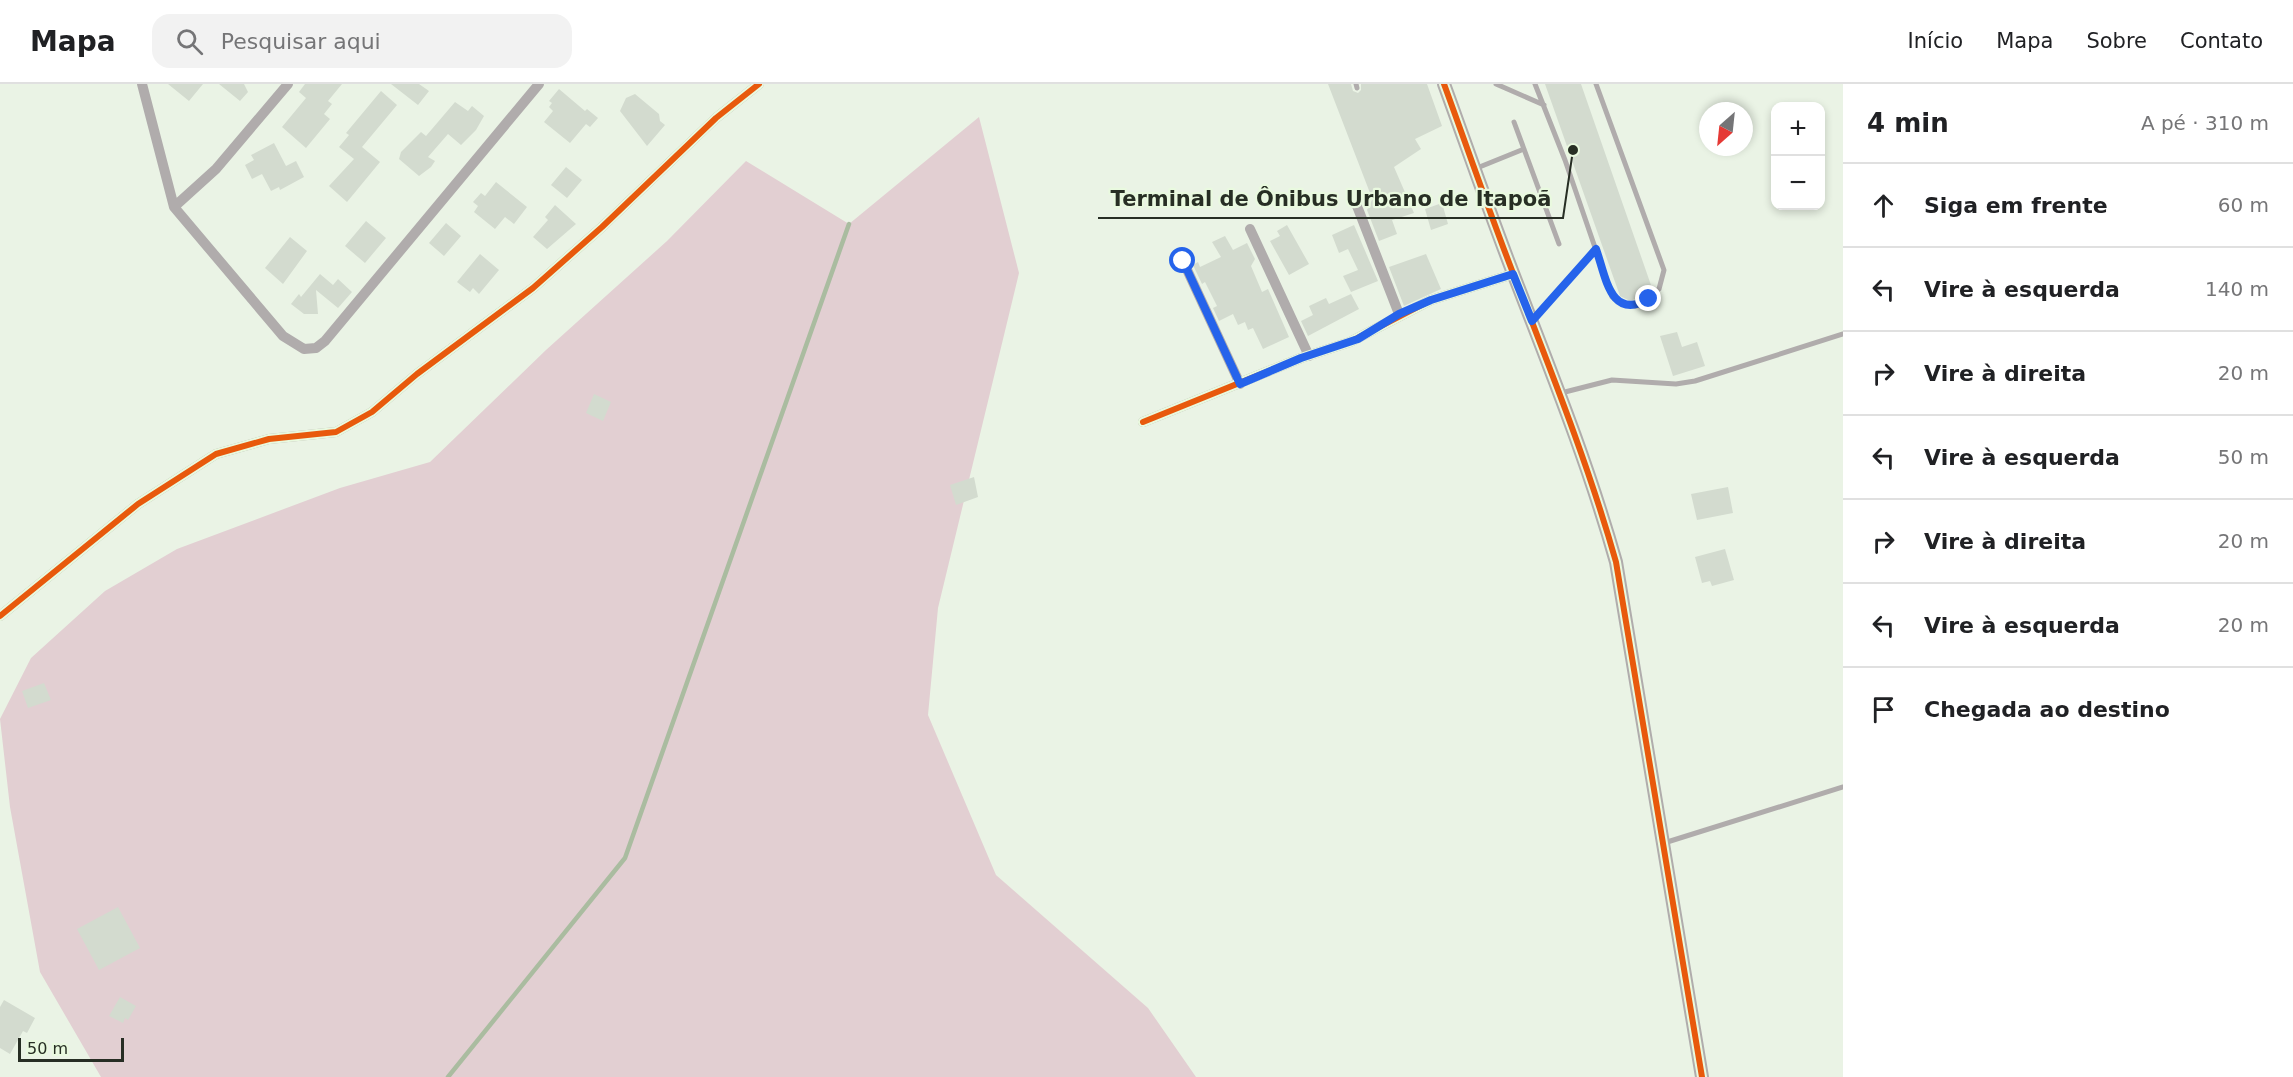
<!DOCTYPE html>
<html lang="pt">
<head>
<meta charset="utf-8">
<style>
  :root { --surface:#fff; --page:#f2f2f2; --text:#202124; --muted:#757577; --line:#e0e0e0 }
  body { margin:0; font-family:"DejaVu Sans",sans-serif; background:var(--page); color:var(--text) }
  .controls { position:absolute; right:18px; top:18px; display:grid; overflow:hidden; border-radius:12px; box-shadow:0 3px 9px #0003 }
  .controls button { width:54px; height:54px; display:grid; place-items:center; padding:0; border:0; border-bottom:2px solid var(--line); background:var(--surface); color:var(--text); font:30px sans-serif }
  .compass { position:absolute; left:1699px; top:18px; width:54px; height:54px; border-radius:50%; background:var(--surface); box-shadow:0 3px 9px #0003; rotate:207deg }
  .scale { position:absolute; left:18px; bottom:15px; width:106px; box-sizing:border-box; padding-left:6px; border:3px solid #272e24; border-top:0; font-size:16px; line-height:21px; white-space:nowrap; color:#272e24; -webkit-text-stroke:4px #e9f9df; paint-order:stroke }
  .stop { position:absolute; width:18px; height:18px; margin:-14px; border:4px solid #2563eb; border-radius:50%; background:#fff }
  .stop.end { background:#2563eb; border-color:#fff; box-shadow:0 2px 6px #0008 }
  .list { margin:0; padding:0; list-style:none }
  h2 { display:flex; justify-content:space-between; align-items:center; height:78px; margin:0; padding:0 24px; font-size:26px }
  h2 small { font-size:20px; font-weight:400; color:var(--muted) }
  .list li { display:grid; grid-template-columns:39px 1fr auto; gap:18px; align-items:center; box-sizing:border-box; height:84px; padding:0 24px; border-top:2px solid var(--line) }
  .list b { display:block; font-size:22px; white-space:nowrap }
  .list em { font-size:20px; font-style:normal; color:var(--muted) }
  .icon { flex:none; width:33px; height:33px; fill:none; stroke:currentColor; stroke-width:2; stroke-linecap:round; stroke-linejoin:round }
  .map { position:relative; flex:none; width:1843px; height:993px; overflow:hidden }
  header { display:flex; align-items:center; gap:36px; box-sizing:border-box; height:84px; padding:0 30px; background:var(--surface); border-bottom:2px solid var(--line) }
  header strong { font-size:28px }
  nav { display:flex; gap:33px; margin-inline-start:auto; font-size:21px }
  .search { width:420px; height:54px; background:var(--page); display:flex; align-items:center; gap:15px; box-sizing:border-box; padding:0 21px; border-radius:18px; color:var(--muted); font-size:22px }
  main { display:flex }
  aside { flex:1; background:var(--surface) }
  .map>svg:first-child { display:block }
  .forest { fill:#e2cfd2 }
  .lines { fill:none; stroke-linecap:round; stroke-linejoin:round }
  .stream { stroke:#aabca0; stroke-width:4.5 }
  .building { fill:#d3dbcf }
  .service { stroke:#b0acac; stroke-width:5 }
  .minor { stroke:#b0acac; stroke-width:10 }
  .tertiary { stroke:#b0acac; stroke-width:14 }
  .cycleway-casing { stroke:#e9f9df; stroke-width:10 }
  .cycleway { stroke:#e8590c; stroke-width:6 }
  .route { stroke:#2563eb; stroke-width:8 }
  .leader { fill:none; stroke:#272e24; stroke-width:2 }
  .callout-dot { fill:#272e24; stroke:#e9f9df; stroke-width:2 }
  .callout-label { font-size:21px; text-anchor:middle; font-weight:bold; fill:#272e24; stroke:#e9f9df; stroke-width:4.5; stroke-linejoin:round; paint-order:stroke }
</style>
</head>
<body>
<header>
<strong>Mapa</strong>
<div class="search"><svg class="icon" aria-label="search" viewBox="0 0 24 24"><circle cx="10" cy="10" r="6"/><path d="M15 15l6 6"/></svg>Pesquisar aqui</div>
<nav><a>Início</a><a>Mapa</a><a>Sobre</a><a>Contato</a></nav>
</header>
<main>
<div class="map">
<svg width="1843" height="993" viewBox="0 0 1843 993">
  <rect width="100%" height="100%" fill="#eaf3e5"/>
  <!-- forest -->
  <path class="forest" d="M979,33L1019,189L938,524L928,631L996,791L1148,924L1196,993H101L40,888L10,723L0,635L31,574L105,507L177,465L340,404L430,378L546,266L667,157L746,77L849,140Z"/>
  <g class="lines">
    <!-- stream -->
    <path class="stream" d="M448,993L625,774L849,140"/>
  </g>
  <!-- building -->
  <path class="building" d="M168,0H203L189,17Z
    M219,0H244L248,8L240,17Z
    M305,0H342L328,17L332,20L324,30L330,35L306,64L282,43L306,14L299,8Z
    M391,0H419L429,7L418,21Z
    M1328,0H1351L1353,7L1358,9L1361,6V0H1427L1442,42L1415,55L1421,65L1394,83L1414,129L1392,136L1397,150L1379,157L1367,126L1377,106L1370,109Z
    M1545,0H1581L1652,204L1640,213L1630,217L1620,212Z
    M559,5L585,27L587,25L598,34L590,43L586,40L570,59L544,38L553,27L549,23L552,19L549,17Z
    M381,7L397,21L362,63L380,78L347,118L329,102L354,75L339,63L349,51L346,49Z
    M635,10L659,30L660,37L665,41L647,62L620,27L626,14Z
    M455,18L468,27L472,22L484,32L476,46L461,61L448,50L428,73L435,77L431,83L419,92L399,75L401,68L421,48L426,52Z
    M274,59L286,82L296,77L304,93L280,106L279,103L271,107L262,90L252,95L245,81L254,76L251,71Z
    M566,83L582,96L567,114L551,101Z
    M496,98L527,123L514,140L505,133L495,145L474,128L478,122L473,118L481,109L485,112Z
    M1442,119L1448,140L1431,146L1425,125Z
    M555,121L576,140L547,165L533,153L548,136L545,133Z
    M366,137L386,154L365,179L345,162Z
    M446,139L461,152L444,172L429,159Z
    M1287,141L1309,180L1289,191L1270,157L1280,152L1277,147Z
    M1354,141L1378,197L1351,208L1343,192L1358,186L1348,165L1339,169L1332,151Z
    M1225,152L1233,166L1247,159L1255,175L1251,182L1262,208L1268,205L1289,253L1263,265L1253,244L1248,246L1245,238L1238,241L1233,230L1219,237L1213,224L1217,222L1205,198L1202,200L1193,181L1198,178L1200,183L1221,173L1212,158Z
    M290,153L307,167L283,200L265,184Z
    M480,170L499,186L479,210L473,204L470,208L457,198Z
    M1426,170L1441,205L1404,222L1389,183Z
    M320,190L333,201L338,195L352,208L338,224L316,206L318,230H304L291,220L299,210L301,213Z
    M1351,210L1359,225L1308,252L1301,237L1313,231L1309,222L1326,214L1329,220Z
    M1677,248L1682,263L1697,258L1705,282L1673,292L1660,252Z
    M594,310L611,318L603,337L586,329Z
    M974,393L978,413L956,421L950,401Z
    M1728,403L1733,429L1697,436L1691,410Z
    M1725,465L1734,496L1712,502L1710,497L1702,499L1695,473Z
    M44,599L51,616L28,624L22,607Z
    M118,823L140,864L99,886L77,845Z
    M120,913L136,922L128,936L125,934L123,939L109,932Z
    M4,916L35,934L27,949L23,947L10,970L0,964V923Z"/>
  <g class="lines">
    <!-- service -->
    <path class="service" d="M1356,0L1357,4
      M1496,0L1544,21
      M1535,0L1565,76L1612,213L1624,221L1636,222L1659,205L1664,186L1596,0
      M1514,38L1559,160
      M1477,84L1524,65
      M1533,235L1596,165
      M1561,309L1612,296L1676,300L1695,297L1843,250
      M1664,759L1843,703"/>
    <!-- minor -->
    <path class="minor" d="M142,0L174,123L283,252L304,265L316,264L325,257L539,0
      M1357,122L1399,230
      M174,123L216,85L288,0
      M1250,145L1309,272
      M1183,177L1240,300
      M1143,338L1301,274L1350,258L1431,216L1513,190
      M0,532L138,420L216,370L269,355L336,348L372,328L417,290L533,204L602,143L716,34L759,0"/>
    <!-- tertiary -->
    <path class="tertiary" d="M1444,0C1467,63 1489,127 1513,189C1550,285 1588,379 1616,478L1702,993"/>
    <!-- cycleway casing -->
    <g class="cycleway-casing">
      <path id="cycleway" d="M1444,0C1467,63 1489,127 1513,189C1550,285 1588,379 1616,478L1702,993
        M1143,338L1301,274L1350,258L1431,216L1513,190
        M0,532L138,420L216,370L269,355L336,348L372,328L417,290L533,204L602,143L716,34L759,0"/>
    </g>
    <!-- cycleway -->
    <use href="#cycleway" class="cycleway"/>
  </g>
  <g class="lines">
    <!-- route -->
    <path class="route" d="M1183,177L1240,300L1301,274L1358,255L1399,230L1431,216L1513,190L1532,237L1596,165C1606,193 1610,237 1649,215"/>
  </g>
  <!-- callouts -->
  <path class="leader" d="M1573 66L1563 134H1098"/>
  <circle class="callout-dot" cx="1573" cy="66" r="6"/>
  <g class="callout-label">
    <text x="1331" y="122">Terminal de Ônibus Urbano de Itapoã</text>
  </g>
</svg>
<div class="controls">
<button>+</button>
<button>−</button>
</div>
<svg class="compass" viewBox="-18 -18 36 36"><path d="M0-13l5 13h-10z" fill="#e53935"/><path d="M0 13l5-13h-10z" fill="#757577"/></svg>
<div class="scale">50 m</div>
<div class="stop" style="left:1183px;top:177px"></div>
<div class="stop end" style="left:1649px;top:215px"></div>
</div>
<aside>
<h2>4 min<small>A pé · 310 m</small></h2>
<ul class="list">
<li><svg class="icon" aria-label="ahead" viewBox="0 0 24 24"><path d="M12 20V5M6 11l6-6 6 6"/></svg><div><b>Siga em frente</b></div><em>60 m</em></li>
<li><svg class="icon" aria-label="left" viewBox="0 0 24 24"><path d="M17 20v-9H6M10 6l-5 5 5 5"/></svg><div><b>Vire à esquerda</b></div><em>140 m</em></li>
<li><svg class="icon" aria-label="right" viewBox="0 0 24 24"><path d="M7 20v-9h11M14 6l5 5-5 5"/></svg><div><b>Vire à direita</b></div><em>20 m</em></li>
<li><svg class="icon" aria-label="left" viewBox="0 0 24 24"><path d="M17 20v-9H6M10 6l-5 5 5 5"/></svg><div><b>Vire à esquerda</b></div><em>50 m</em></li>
<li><svg class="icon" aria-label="right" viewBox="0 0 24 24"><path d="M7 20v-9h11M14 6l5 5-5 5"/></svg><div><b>Vire à direita</b></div><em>20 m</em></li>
<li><svg class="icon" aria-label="left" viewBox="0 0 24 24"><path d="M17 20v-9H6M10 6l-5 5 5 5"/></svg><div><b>Vire à esquerda</b></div><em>20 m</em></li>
<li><svg class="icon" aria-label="arrive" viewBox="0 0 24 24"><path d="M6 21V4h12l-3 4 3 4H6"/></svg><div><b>Chegada ao destino</b></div></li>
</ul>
</aside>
</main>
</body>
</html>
